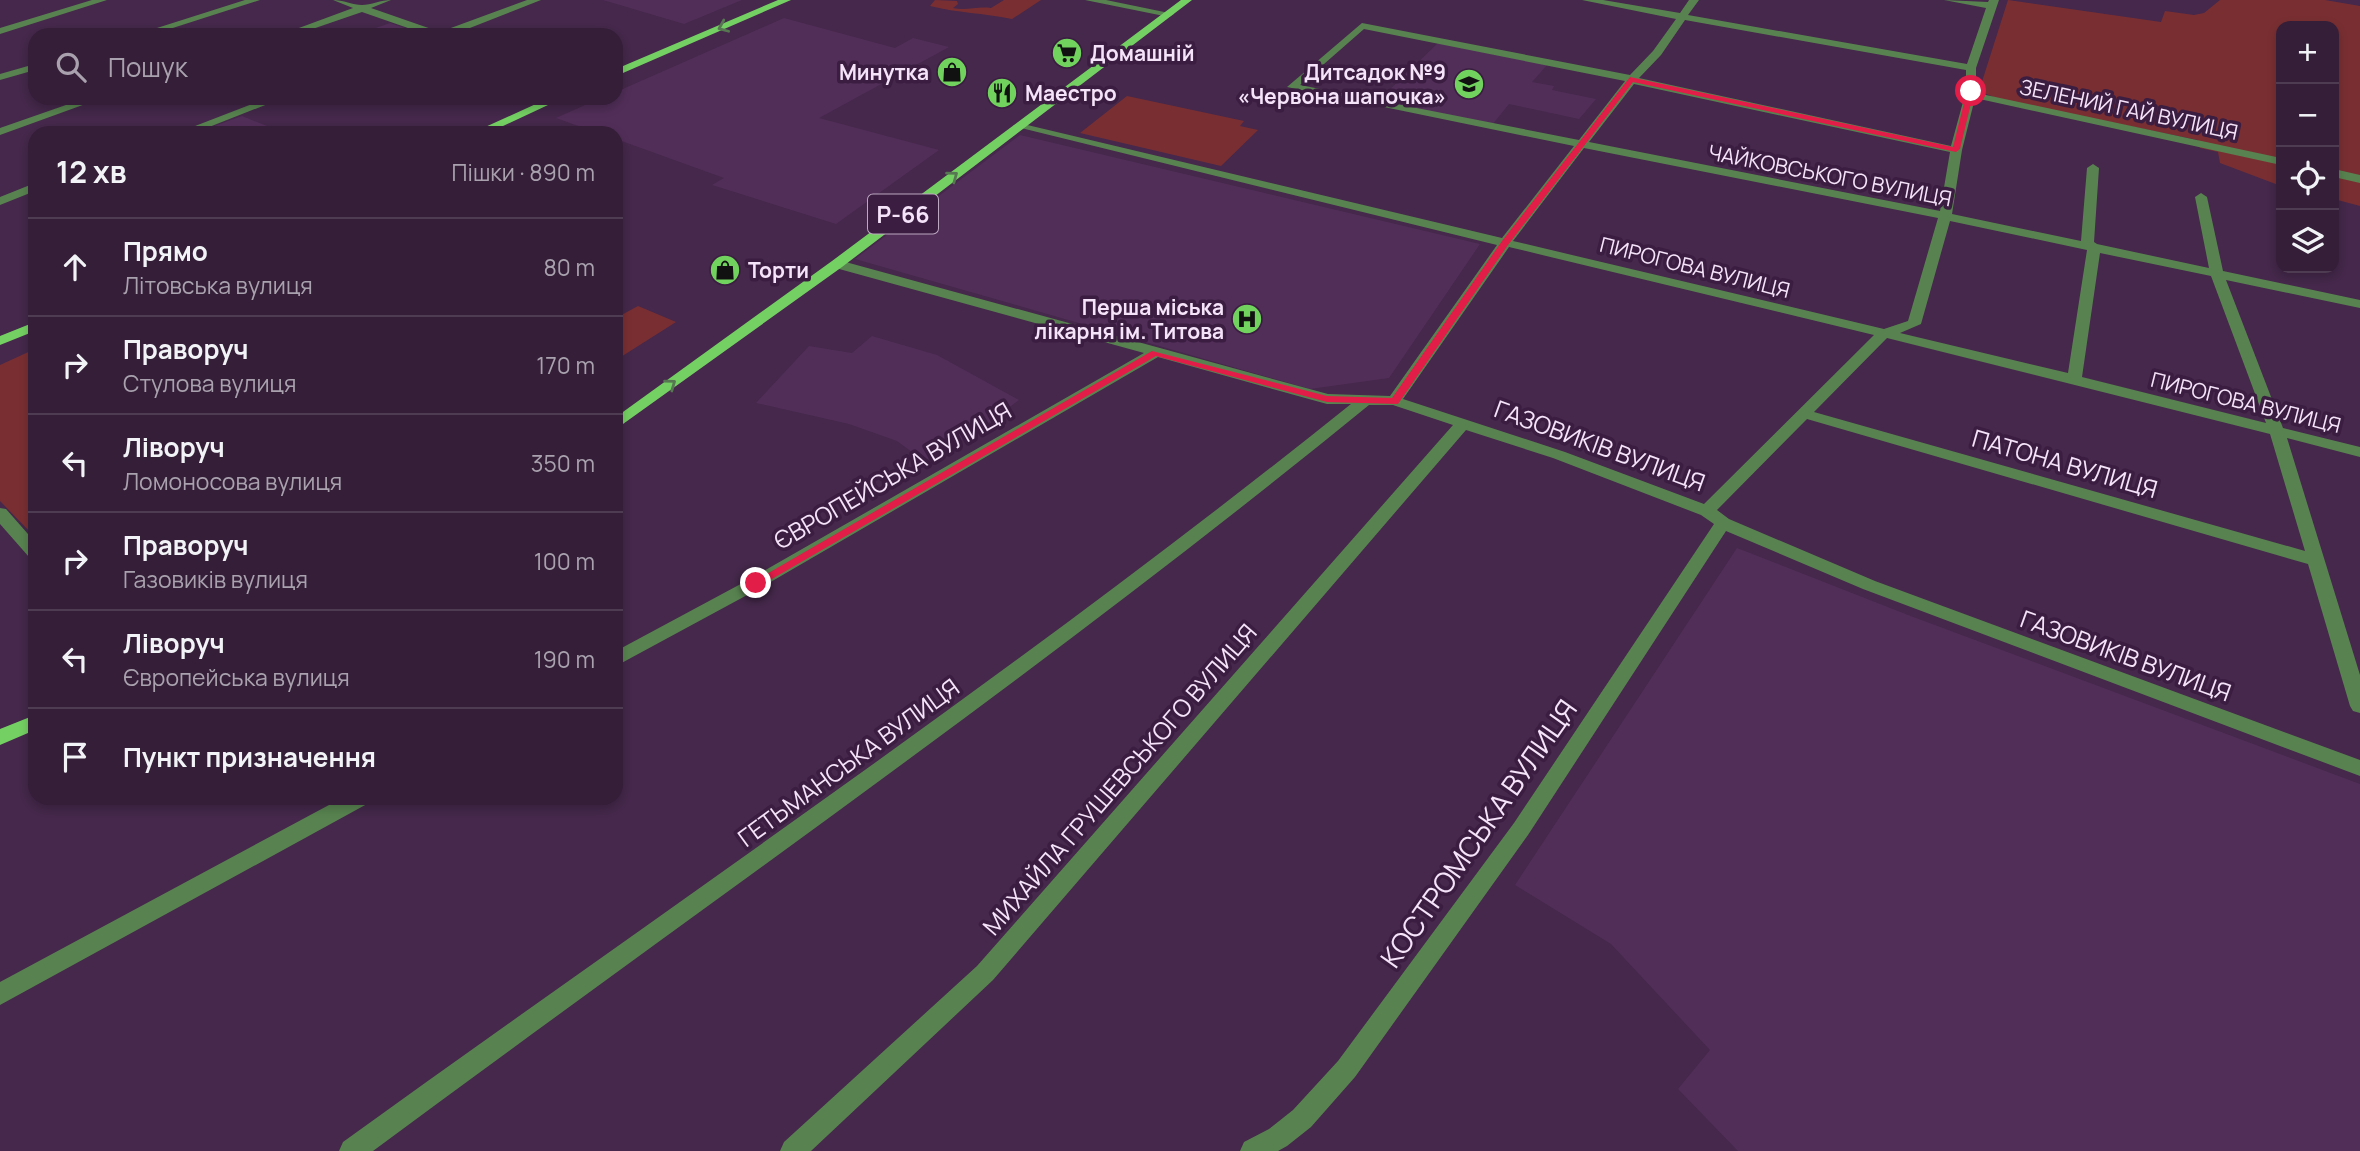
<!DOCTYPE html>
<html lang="uk">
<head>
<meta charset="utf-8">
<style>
  :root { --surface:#341e38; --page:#3c2740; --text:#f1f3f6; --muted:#a9a2ae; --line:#4e3c53 }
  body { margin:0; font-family:Manrope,sans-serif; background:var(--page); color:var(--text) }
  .controls { position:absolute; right:21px; top:21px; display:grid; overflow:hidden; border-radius:14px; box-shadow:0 4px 10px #0003 }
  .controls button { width:63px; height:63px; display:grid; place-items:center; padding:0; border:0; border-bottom:2px solid var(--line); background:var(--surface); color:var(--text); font:35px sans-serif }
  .stop { position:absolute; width:21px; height:21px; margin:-16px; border:5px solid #e11d48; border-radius:50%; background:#fff }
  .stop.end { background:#e11d48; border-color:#fff; box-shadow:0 2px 7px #0008 }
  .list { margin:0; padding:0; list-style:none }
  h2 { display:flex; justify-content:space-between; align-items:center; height:91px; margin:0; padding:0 28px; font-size:30px }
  h2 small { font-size:23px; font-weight:400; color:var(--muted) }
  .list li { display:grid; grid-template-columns:46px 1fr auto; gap:21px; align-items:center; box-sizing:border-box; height:98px; padding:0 28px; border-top:2px solid var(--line) }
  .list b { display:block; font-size:26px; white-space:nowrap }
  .list p { margin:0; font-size:23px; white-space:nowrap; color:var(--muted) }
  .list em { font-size:23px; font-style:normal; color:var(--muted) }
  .icon { flex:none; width:38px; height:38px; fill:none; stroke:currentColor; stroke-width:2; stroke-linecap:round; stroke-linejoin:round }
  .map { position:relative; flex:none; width:2360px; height:1151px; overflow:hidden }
  .search { position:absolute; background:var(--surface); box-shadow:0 4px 10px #0003; left:28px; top:28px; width:595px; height:77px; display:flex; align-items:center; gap:18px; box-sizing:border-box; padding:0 24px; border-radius:21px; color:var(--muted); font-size:26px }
  .panel { position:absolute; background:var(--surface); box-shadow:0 4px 10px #0003; left:28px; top:126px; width:595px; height:679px; border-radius:21px }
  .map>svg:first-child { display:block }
  .built { fill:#512e58 }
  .green { fill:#792f32 }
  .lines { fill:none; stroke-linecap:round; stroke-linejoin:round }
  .minor { fill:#588350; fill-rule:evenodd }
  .major { fill:#74d063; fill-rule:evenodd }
  .oneway { stroke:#577652 }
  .route { fill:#e11d48 }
  .labels { text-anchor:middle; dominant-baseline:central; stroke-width:7; stroke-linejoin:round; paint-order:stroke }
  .far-poi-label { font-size:21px; font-weight:bold; fill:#f5e3f9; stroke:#3a1d40; text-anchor:start }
  .far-street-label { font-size:21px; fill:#f5e3f9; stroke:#3a1d40 }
  .shield { fill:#3a1d40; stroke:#bda8c2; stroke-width:2 }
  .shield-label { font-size:23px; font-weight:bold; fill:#f5e3f9 }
  .street-label { font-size:24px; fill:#f5e3f9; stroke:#3a1d40 }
  .near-street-label { font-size:28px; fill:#f5e3f9; stroke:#3a1d40 }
</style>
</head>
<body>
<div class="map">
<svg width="2360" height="1151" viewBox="0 0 2360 1151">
  <rect width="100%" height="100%" fill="#45284b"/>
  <!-- built -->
  <path class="built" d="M603,0H742L684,24Z
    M784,18L895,48L913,38L949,47L819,118L939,150L836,224L712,185L724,178L616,139V133H598L556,118L601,98H616V92Z
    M390,23L426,35H356Z
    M1438,43L1547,65L1532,82L1554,86L1552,90L1596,99L1579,119L1509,104L1492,125L1379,100Z
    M242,116L284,133H195Z
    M1020,135L1480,244L1389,378L1310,389L855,259Z
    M872,336L937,355L1019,400L976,432L924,461L897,441L849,424L756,403L809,346L852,353Z
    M1737,548L1908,615L2360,784V1151H1738L1678,1089L1710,1050L1611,944L1515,885Z"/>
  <!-- green -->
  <path class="green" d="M935,0L957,1L958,4L953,8C967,11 977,6 991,8L1004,0H1041L1012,19C983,13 958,13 930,6Z
    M2008,0L2161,22L2165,11L2194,15L2204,13L2220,0H2325L2360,6V206L2334,199V26H2281V186L2220,163L2218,152L2200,148L2198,140L2001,100L1979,91Z
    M1127,96L1244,121L1240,126L1258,130L1221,166L1080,133Z
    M638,306L676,322L616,360V318Z
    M35,349V537L0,501V365Z"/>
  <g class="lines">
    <!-- minor -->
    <path class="minor" d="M92,0H107L0,34V28Z
      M245,0H260L151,35H135Z
      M333,0C343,0 353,5 362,5C371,5 381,0 391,0L371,8L440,32L527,0H541L452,35H428L362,12L295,35H280L353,8Z
      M1085,0H1106L1174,14L1169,17Z
      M1582,0H1603L1680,13L1689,0H1699L1688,15L1967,64L1986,8L1944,0L1988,2L1989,0H1999L1976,68V90L1986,95L2281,158V165L1975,98L1962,150L1952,214L2081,241L2087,168L2093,164L2099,168L2094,242L2097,244L2209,268L2195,197L2201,193L2207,197L2223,271L2360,300V308L2226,280L2283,428L2360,447V457L2287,438L2360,675V713L2353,711L2350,706L2308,564L1807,419L1717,510L1729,519L1875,581L2360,760V776L1863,589L1726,531L1528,835L1355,1077L1311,1127L1287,1146L1278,1151H1240L1244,1142L1269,1129L1293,1110L1338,1061L1514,823L1714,524L1701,515L1553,458L1466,430L993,980L811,1151H780L784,1142L977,966L1453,425L1393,405H1369C1047,668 706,904 373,1151H339L343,1142C681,898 1026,665 1351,404H1327L1158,357L762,587L616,666V651L750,579L1144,353L832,267V261H842L1328,394L1390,396L1497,245L1013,126L1019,123L1502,238L1574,146L1287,87L1362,23L1630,75L1653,51L1676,19ZM1685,20L1966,70V91L1951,146L1639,78L1661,55ZM1364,29L1625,81L1579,140L1300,85ZM1634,84L1950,152L1940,211L1589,142ZM1584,148L1938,218L1908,321L1884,329L1513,241ZM1950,221L2087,250L2068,373L1900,333L1921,324ZM1509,247L1874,335L1704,504L1565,452L1403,399ZM2100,253L2211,276L2266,423L2082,377ZM1887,338L2270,434L2305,551L1814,412Z
      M35,64V70L0,80V74Z
      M86,98H102L0,135V128Z
      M268,98H283L194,133H177Z
      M2334,169L2360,175V183L2334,177Z
      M35,183V191L0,205V197Z
      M0,508L6,509L35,542V559L29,557L0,524Z
      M342,798H370L367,804L0,1005V982Z"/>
    <!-- major -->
    <path class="major" d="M778,0H791L616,76V69Z
      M1181,0H1192L842,267L616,429V417L832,261Z
      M549,98H563L488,133H472Z
      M35,322V331L0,345V336Z
      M35,715V730L0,745V729Z"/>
  </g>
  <!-- one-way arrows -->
  <defs><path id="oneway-chevron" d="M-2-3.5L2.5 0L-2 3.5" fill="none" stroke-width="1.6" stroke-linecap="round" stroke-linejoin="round" transform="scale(1.75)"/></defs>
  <g class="oneway">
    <use href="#oneway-chevron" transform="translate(723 27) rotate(157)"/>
    <use href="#oneway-chevron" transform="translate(953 176) rotate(-37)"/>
    <use href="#oneway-chevron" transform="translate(671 384) rotate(-36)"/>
  </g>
  <!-- route -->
  <path class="route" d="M1630,77L1953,147L1967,91L1971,89L1974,91L1960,149L1956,152L1633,82L1508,245L1398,404L1327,402L1156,356L760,586H752L751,583L1152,351L1327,396L1392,398L1502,241Z"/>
  <!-- icons -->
  <defs>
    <g id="supermarket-disc" transform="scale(1.575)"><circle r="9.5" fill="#71d35e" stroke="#3a1d40"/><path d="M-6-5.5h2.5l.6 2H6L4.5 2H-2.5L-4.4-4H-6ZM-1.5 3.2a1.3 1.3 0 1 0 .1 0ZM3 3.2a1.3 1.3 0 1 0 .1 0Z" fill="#111"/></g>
    <g id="shop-disc" transform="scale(1.575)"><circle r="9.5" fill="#71d35e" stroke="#3a1d40"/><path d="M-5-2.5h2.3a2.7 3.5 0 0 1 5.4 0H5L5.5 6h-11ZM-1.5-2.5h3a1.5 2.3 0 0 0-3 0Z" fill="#111"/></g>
    <g id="school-disc" transform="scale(1.575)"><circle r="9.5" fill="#71d35e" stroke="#3a1d40"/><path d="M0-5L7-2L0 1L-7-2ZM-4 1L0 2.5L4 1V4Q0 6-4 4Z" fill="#111"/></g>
    <g id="restaurant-disc" transform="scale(1.575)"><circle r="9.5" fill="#71d35e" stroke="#3a1d40"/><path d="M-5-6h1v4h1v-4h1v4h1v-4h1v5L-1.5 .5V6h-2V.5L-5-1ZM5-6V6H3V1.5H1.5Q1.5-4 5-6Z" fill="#111"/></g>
    <g id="hospital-disc" transform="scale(1.575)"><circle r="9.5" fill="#71d35e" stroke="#3a1d40"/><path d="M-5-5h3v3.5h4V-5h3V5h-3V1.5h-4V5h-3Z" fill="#111"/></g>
  </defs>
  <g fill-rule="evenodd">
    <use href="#supermarket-disc" x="1067" y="53"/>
    <use href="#shop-disc" x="952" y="72"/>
    <use href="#school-disc" x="1469" y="84"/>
    <use href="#restaurant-disc" x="1002" y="93"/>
    <use href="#shop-disc" x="725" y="270"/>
    <use href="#hospital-disc" x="1247" y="319"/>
  </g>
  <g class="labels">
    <!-- far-poi labels -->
    <g class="far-poi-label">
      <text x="1090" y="53">Домашній</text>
      <text x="929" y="72" text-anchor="end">Минутка</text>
      <text x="1446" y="72" text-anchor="end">Дитсадок №9<tspan x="1446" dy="24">«Червона шапочка»</tspan></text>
      <text x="1025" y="93">Маестро</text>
      <text x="748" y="270">Торти</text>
      <text x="1224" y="307" text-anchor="end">Перша міська<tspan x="1224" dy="24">лікарня ім. Титова</tspan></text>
    </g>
    <!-- far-street labels -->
    <g class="far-street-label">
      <text transform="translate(2129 109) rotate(12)">ЗЕЛЕНИЙ ГАЙ ВУЛИЦЯ</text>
      <text transform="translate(1830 175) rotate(11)">ЧАЙКОВСЬКОГО ВУЛИЦЯ</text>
      <text transform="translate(1695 267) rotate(14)">ПИРОГОВА ВУЛИЦЯ</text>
      <text transform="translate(2246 402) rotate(14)">ПИРОГОВА ВУЛИЦЯ</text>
    </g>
    <!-- shield labels -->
    <rect class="shield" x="868" y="194.5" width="70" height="39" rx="5"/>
    <g class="shield-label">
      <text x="903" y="214">Р-66</text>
    </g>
    <!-- street labels -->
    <g class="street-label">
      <text transform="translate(1600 445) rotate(20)">ГАЗОВИКІВ ВУЛИЦЯ</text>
      <text transform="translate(2065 463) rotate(16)">ПАТОНА ВУЛИЦЯ</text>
      <text transform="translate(892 475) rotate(-30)">ЄВРОПЕЙСЬКА ВУЛИЦЯ</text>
      <text transform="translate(2126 655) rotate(20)">ГАЗОВИКІВ ВУЛИЦЯ</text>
      <text transform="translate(848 762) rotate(-36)">ГЕТЬМАНСЬКА ВУЛИЦЯ</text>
      <text transform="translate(1119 779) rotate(-49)">МИХАЙЛА ГРУШЕВСЬКОГО ВУЛИЦЯ</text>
    </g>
    <!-- near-street labels -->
    <g class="near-street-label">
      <text transform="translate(1478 833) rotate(-55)">КОСТРОМСЬКА ВУЛИЦЯ</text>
    </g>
  </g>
</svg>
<div class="controls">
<button>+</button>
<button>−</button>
<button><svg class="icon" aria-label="locate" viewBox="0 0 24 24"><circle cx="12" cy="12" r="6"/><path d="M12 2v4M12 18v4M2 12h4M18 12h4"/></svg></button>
<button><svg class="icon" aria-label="layers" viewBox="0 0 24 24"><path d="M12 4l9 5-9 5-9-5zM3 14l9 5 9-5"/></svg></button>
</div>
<div class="stop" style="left:1971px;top:91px"></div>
<div class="stop end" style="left:756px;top:583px"></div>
<div class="search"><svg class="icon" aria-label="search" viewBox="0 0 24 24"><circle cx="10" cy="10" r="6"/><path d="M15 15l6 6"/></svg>Пошук</div>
<section class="panel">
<h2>12 хв<small>Пішки · 890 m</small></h2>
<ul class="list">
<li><svg class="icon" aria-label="ahead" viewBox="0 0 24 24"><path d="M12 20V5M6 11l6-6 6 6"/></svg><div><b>Прямо</b><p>Літовська вулиця</p></div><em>80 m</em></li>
<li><svg class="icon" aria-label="right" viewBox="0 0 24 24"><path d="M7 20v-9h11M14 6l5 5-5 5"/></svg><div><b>Праворуч</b><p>Стулова вулиця</p></div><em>170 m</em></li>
<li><svg class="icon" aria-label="left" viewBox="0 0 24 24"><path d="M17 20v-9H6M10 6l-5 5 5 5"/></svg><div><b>Ліворуч</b><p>Ломоносова вулиця</p></div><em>350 m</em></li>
<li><svg class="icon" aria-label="right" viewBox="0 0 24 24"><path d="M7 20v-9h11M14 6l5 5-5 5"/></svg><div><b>Праворуч</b><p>Газовиків вулиця</p></div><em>100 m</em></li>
<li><svg class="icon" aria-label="left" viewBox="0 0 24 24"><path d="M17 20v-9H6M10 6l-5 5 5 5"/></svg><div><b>Ліворуч</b><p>Європейська вулиця</p></div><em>190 m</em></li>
<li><svg class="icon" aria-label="arrive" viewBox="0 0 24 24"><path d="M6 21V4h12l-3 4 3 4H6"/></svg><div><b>Пункт призначення</b></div></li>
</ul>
</section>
</div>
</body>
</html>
